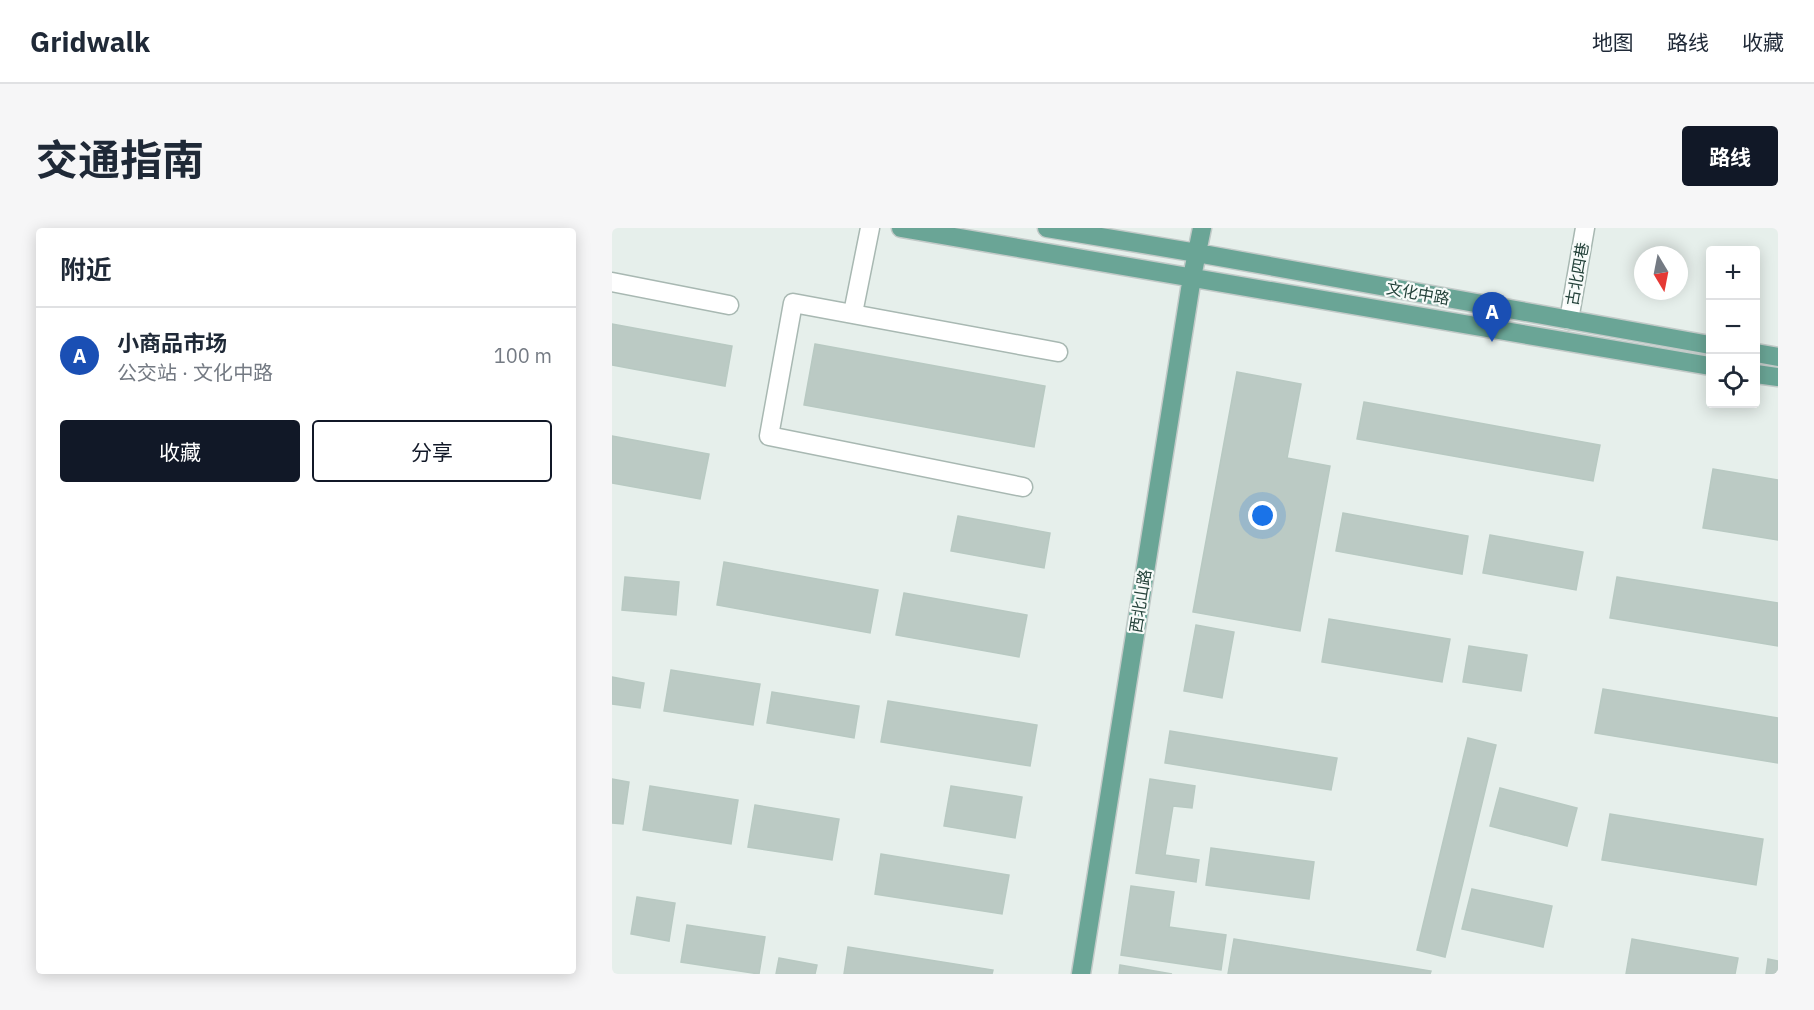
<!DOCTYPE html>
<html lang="zh">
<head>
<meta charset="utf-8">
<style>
  :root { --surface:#fff; --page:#f6f6f7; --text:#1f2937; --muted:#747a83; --line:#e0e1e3; --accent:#111827 }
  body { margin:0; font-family:"IBM Plex Sans","Noto Sans SC",sans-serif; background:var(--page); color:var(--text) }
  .controls { position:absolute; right:18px; top:18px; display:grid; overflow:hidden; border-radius:6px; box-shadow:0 3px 15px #0003 }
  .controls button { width:54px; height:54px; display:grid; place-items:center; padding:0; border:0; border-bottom:2px solid var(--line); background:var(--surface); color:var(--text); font:30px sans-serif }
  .compass { position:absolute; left:1022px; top:18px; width:54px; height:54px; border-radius:50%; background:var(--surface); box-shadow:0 3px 15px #0003; rotate:170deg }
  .you { position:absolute; left:651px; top:288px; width:21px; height:21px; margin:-15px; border:4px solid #fff; border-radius:50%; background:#1a73e8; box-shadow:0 0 0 9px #1a73e833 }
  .badge { display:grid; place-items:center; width:39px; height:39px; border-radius:50%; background:var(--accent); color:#fff; font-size:20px; font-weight:700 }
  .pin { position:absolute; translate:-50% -50px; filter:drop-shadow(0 2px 3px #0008) }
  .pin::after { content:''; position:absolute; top:32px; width:21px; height:18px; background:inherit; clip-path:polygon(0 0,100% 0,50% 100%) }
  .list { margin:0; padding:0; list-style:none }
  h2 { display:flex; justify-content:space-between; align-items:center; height:78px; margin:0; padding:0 24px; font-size:26px }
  h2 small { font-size:20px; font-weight:400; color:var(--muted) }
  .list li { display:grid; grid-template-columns:39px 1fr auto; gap:18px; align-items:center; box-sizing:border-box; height:96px; padding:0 24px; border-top:2px solid var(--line) }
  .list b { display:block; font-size:22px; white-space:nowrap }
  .list p { margin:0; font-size:20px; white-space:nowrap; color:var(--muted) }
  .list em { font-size:20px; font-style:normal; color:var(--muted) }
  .actions { display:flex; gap:12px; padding:18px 24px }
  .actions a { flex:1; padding:14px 0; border:2px solid var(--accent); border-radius:6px; text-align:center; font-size:21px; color:var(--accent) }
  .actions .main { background:var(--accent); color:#fff }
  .icon { flex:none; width:33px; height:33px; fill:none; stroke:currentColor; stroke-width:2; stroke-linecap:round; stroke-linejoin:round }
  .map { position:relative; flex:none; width:1166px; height:746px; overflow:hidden; border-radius:6px }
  header { display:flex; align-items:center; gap:36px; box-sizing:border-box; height:84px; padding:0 30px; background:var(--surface); border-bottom:2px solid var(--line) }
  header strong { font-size:28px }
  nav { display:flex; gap:33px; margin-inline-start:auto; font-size:21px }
  .intro { display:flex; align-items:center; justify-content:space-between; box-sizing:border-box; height:144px; padding:0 36px }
  h1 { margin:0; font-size:42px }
  .button { padding:15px 27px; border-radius:6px; background:var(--accent); color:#fff; font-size:21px; font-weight:700 }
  main { display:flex; gap:36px; padding:0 36px }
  aside { flex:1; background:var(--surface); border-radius:6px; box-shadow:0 3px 15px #0003 }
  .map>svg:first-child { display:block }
  .building { fill:#bbcac4; stroke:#b8c9c2; stroke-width:1.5 }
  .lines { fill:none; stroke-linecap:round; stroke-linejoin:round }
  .minor-casing { stroke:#a8b8b2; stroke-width:21 }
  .major-casing { stroke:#c2cac8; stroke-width:21 }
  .minor { stroke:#fff; stroke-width:18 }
  .major { stroke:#6aa596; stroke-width:18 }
  .labels { text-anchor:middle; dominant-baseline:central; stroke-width:4.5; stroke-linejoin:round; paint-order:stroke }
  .street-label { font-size:16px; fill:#24423a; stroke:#f7fbf9 }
</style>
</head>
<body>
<header>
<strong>Gridwalk</strong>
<nav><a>地图</a><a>路线</a><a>收藏</a></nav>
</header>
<div class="intro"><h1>交通指南</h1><a class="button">路线</a></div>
<main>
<aside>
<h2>附近<small></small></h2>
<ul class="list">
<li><span class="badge" style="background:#1a4fb4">A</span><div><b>小商品市场</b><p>公交站 · 文化中路</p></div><em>100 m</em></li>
</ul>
<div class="actions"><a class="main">收藏</a><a>分享</a></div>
</aside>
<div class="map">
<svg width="1166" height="746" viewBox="0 0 1166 746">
  <rect width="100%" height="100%" fill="#e6efeb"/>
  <!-- building -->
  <path class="building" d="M0,96L120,118L113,158L0,137Z
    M203,116L433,158L422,219L192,177Z
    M625,144L689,156L675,230L718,238L688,403L581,384Z
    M752,174L988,217L981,253L745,211Z
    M0,208L97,226L88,271L0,255Z
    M1101,241L1166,252V312L1091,300Z
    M731,285L856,308L850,346L724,323Z
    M346,288L438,305L432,340L339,323Z
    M878,307L971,324L964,362L871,345Z
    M112,334L266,362L258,405L105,377Z
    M13,349L67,354L64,387L10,382Z
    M1005,349L1166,375V418L998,390Z
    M292,365L415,387L407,429L284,407Z
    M717,391L838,411L830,454L710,434Z
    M584,397L622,404L610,470L572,463Z
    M857,418L915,427L909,463L851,454Z
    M59,442L148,456L141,497L52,483Z
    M0,449L32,455L28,480L0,476Z
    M991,461L1166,490V535L983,505Z
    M160,464L247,478L242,510L155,495Z
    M276,473L425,497L418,538L269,514Z
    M558,503L725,530L719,562L553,535Z
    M856,510L884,517L833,729L805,722Z
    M0,551L17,554L11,596L0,595Z
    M538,551L583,558L580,580L561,578L553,627L587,632L584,654L524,645Z
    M38,558L126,572L119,616L31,602Z
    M339,558L410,569L403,610L332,598Z
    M888,560L965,580L955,618L878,598Z
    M143,577L227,591L220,632L136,619Z
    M998,586L1151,611L1144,657L990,632Z
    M599,620L702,634L697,671L594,657Z
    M269,626L397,647L390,686L263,666Z
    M519,658L562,664L557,699L614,707L609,742L509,727Z
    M860,661L940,678L931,719L850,701Z
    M25,669L63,675L57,713L19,706Z
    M75,697L153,709L147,746L69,734Z
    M622,711L819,743L818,746H616Z
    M1020,711L1126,730L1123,746H1014Z
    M236,719L381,742L380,746H232Z
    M167,730L205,737L203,746H164Z
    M1156,731L1166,733V746H1154Z
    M508,737L560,746H507Z"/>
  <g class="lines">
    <!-- minor casing -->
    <g class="minor-casing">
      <path id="minor" d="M0,54L117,77
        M241,85L258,0
        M957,92L973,0
        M411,259L157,208L181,75L446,124"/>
    </g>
    <!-- major casing -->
    <g class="major-casing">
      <path id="major" d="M289,0L1098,138
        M435,0L585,25L1098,117
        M1144,125L1166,129
        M1144,146L1166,149
        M469,746L580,49L590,0"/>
    </g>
    <!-- minor -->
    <use href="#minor" class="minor"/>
    <!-- major -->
    <use href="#major" class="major"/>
  </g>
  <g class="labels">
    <!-- street labels -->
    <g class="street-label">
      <text transform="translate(965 46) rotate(-80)">古北四巷</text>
      <text transform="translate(806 65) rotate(10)">文化中路</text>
      <text transform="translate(528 373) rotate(-81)">西北山路</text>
    </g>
  </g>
</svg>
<div class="controls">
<button>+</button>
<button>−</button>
<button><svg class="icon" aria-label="locate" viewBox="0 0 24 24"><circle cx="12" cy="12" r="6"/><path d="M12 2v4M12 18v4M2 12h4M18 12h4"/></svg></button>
</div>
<svg class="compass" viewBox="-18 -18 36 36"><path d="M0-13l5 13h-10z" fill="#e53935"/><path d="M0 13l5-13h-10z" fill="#747a83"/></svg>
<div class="you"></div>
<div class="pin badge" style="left:880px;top:114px;background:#1a4fb4">A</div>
</div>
</main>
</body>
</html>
